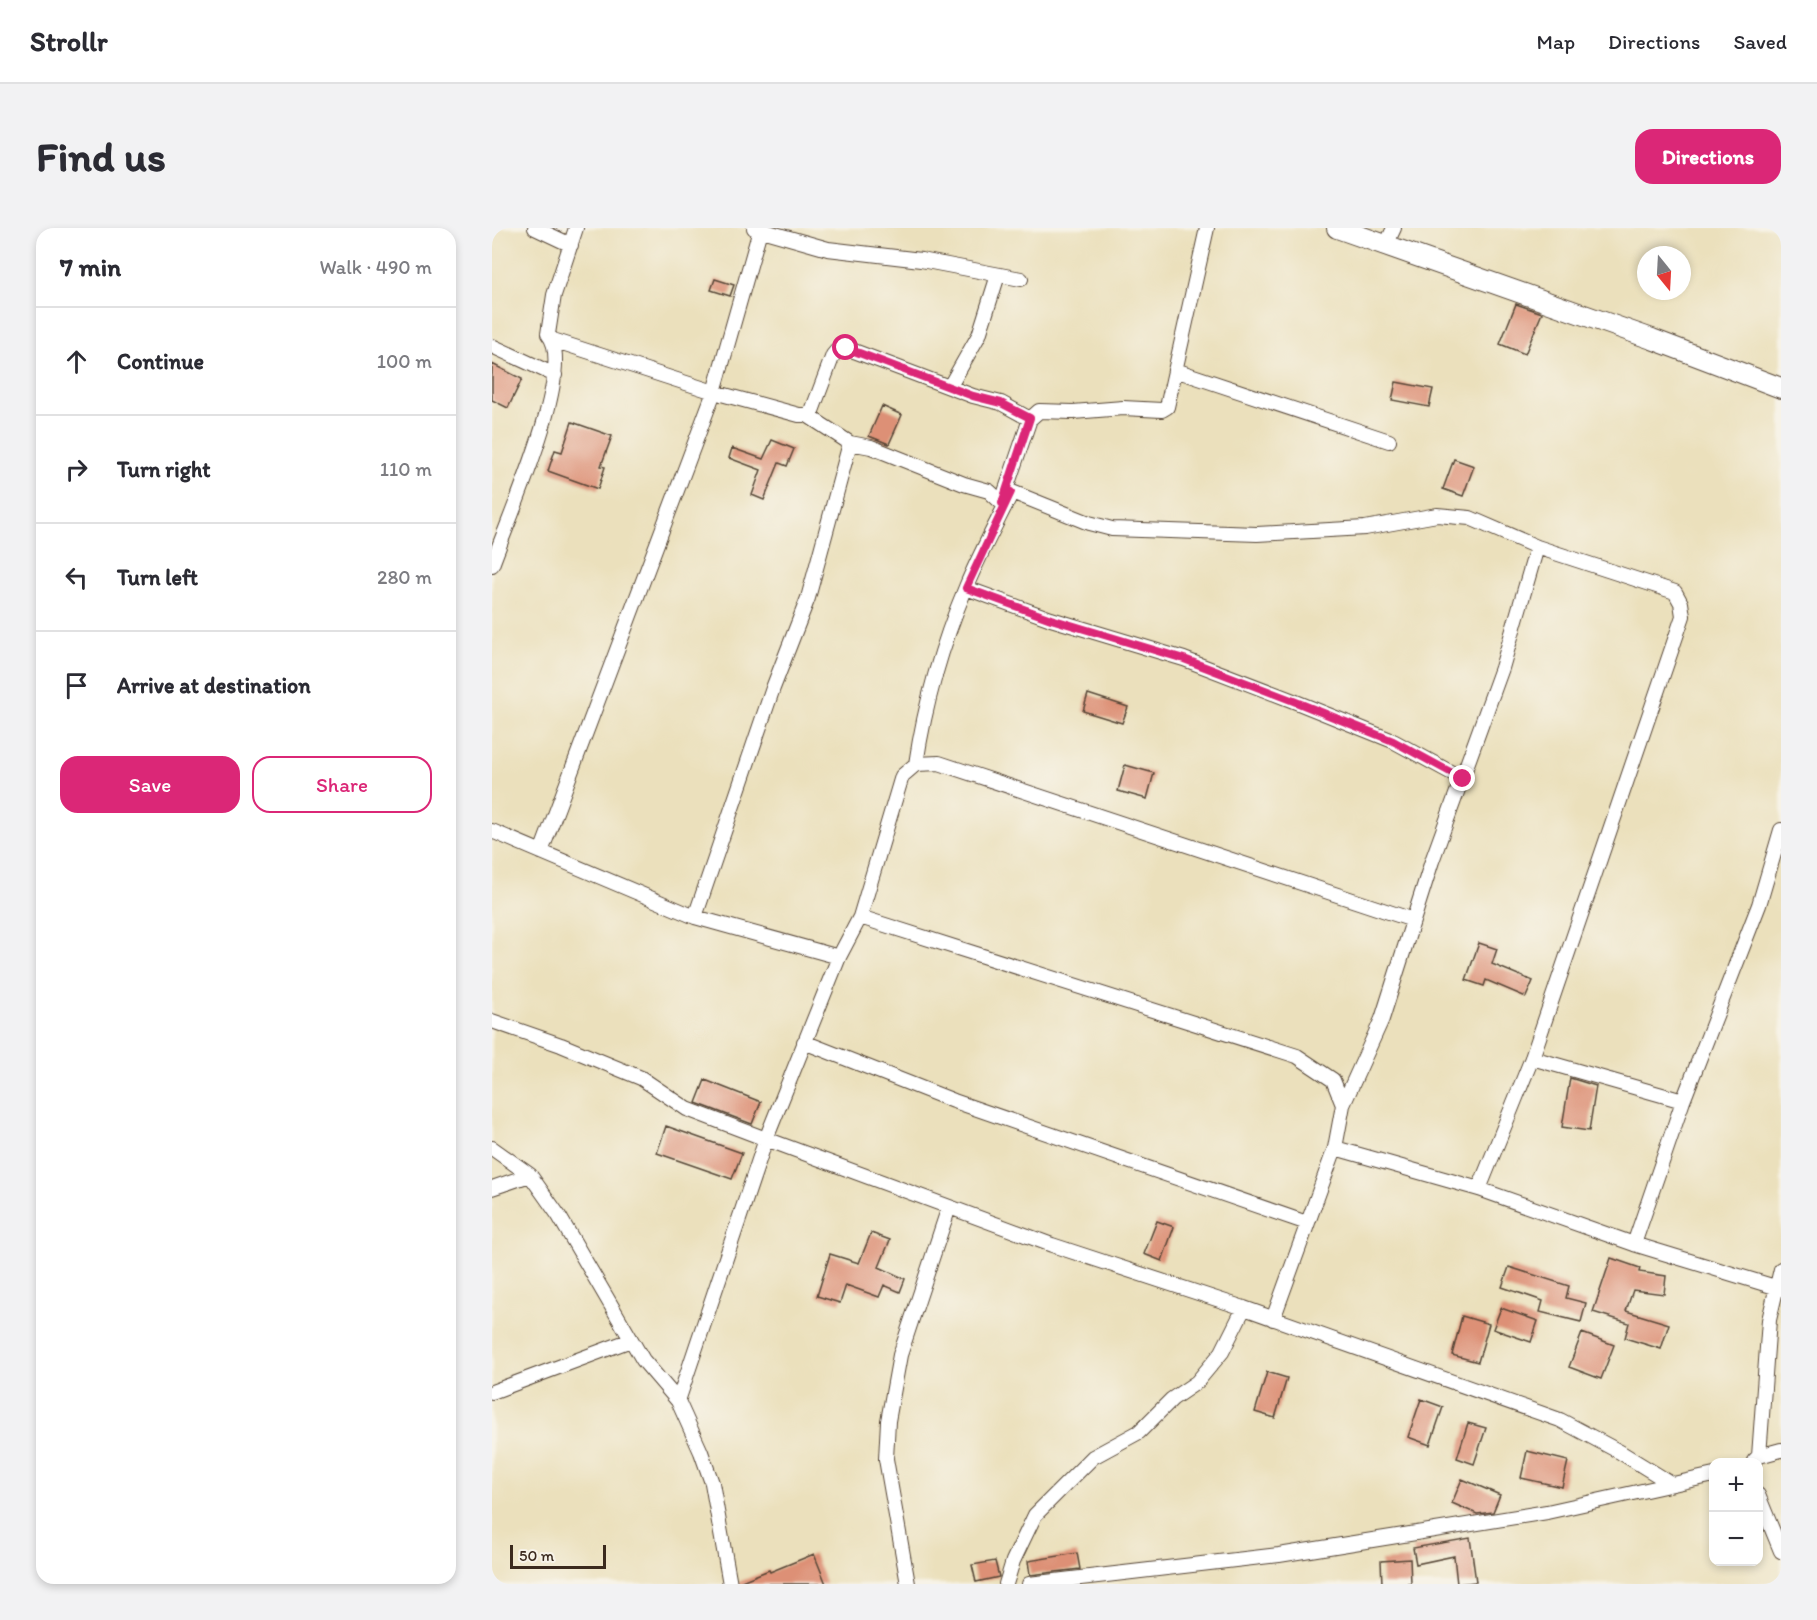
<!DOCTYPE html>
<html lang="en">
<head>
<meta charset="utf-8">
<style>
  :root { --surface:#fff; --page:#f2f2f3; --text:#2b2b33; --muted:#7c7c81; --line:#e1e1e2; --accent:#db2777 }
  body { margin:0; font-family:Itim,sans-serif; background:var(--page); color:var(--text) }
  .controls { position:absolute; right:18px; bottom:18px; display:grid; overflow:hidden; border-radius:12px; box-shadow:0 3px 9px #0003 }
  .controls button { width:54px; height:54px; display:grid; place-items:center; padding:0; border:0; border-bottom:2px solid var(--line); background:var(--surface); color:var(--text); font:30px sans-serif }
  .compass { position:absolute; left:1145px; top:18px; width:54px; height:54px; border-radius:50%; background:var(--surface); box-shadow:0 3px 9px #0003; rotate:162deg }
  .scale { position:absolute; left:18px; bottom:15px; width:96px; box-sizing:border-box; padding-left:6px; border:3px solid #3b2a1e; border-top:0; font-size:16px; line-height:21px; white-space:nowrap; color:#3b2a1e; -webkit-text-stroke:4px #f7f3e8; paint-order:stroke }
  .stop { position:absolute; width:18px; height:18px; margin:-14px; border:4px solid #db2777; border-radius:50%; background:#fff }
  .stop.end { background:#db2777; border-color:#fff; box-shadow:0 2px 6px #0008 }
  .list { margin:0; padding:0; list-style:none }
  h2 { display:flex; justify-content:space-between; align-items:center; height:78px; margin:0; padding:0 24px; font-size:26px }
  h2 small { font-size:20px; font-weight:400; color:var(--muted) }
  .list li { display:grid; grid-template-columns:39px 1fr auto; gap:18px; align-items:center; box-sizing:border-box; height:108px; padding:0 24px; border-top:2px solid var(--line) }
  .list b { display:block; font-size:22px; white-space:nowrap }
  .list em { font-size:20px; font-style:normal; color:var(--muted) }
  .actions { display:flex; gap:12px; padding:18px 24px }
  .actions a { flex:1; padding:14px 0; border:2px solid var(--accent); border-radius:18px; text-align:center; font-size:21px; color:var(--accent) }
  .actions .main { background:var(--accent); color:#fff }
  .icon { flex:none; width:33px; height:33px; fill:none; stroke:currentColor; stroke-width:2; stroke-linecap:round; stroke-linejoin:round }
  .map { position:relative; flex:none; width:1289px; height:1356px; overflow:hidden; border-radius:18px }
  header { display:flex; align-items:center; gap:36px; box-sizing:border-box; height:84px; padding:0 30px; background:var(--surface); border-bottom:2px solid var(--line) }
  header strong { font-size:28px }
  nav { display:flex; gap:33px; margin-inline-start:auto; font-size:21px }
  .intro { display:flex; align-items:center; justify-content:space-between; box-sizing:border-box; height:144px; padding:0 36px }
  h1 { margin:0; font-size:42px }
  .button { padding:15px 27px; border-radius:18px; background:var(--accent); color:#fff; font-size:21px; font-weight:700 }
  main { display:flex; gap:36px; padding:0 36px }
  aside { flex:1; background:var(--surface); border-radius:18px; box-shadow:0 3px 9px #0003 }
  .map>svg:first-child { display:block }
  .building { fill:#dd9076 }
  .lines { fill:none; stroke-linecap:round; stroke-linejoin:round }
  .street-casing { stroke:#554536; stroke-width:16 }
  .secondary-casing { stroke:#554536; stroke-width:22 }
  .street { stroke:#fff; stroke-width:14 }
  .secondary { stroke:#fff; stroke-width:20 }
  .route { stroke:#db2777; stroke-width:8 }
</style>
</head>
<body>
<header>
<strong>Strollr</strong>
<nav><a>Map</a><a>Directions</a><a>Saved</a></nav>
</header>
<div class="intro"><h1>Find us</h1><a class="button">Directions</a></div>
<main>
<aside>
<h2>7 min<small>Walk · 490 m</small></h2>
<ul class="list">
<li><svg class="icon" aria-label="ahead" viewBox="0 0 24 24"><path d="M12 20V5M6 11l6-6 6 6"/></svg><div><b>Continue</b></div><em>100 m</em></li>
<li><svg class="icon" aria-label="right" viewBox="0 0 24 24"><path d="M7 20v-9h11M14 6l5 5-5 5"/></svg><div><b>Turn right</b></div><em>110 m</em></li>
<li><svg class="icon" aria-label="left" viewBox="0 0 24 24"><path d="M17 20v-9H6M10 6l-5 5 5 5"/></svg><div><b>Turn left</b></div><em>280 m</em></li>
<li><svg class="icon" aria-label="arrive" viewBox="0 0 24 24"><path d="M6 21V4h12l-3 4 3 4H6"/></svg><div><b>Arrive at destination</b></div></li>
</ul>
<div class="actions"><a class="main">Save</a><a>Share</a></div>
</aside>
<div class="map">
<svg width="1289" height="1356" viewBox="0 0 1289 1356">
  <rect width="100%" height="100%" fill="#f7f3e8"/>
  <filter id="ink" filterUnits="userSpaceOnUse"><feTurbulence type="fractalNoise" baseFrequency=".0167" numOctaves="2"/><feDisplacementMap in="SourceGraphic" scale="12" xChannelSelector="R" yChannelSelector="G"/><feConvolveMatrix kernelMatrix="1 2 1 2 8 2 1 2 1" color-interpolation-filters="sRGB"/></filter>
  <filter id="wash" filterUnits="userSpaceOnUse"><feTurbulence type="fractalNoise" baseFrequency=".008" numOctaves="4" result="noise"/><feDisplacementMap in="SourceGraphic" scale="24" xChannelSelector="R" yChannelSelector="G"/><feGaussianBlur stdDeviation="1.35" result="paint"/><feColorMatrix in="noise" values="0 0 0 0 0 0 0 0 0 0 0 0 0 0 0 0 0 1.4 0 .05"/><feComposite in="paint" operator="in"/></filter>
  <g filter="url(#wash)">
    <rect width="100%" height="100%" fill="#ebe0bc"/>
    <g id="blocks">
      <!-- building -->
      <path class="building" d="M223,51L242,57L238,68L219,62Z
        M1024,76L1050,85L1033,126L1008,116Z
        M0,136L30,151L16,180L0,172Z
        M904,154L941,161L937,179L900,172Z
        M390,178L410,187L397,216L377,208Z
        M80,194L120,208L109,238L113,239L106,261L56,243L63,222L70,224Z
        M280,212L302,221L295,238L287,235L272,272L260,267L269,242L237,230L240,220L271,231Z
        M962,231L982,238L971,268L951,261Z
        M596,466L636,479L630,495L591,483Z
        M633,537L662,545L655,571L626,563Z
        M987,715L1005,721L1000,736L1041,753L1034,769L994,752L992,758L974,752Z
        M1078,850L1104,858L1097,903L1070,899Z
        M213,852L269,874L260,896L204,875Z
        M174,898L250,925L240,951L165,925Z
        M665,993L682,999L670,1033L652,1026Z
        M379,1005L398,1012L387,1039L413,1051L408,1064L392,1057L387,1069L354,1057L348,1075L325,1068L338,1026L367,1035Z
        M1119,1030L1148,1040L1147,1044L1174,1048L1172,1066L1141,1062L1134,1083L1177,1096L1169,1121L1133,1110L1137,1095L1101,1084Z
        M1017,1039L1077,1058L1074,1070L1094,1075L1089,1094L1048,1084L1051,1073L1010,1059Z
        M1009,1080L1046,1093L1039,1114L1001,1101Z
        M970,1088L997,1096L986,1134L960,1127Z
        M1090,1105L1122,1117L1109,1151L1077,1139Z
        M775,1144L795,1150L783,1190L763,1184Z
        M929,1171L951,1179L938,1217L916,1209Z
        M976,1195L994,1200L982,1236L965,1230Z
        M1035,1223L1076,1233L1070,1259L1029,1250Z
        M970,1251L1008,1267L1001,1284L985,1286L960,1275Z
        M978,1310L984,1354L965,1356L962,1328L924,1336L921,1320Z
        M585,1325L588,1341L538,1347L536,1333Z
        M322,1326L334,1356H247V1354L277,1342L278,1344Z
        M918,1331L919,1356H890L889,1333Z
        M503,1333L507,1349L484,1354L480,1337Z"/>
    </g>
  </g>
  <g filter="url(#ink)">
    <use href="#blocks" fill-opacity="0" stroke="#554536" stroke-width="1.5"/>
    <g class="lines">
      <!-- street casing -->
      <g class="street-casing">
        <path id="street" d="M43,0L79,17
          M262,0L336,21L429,32L529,51
          M894,17L902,0
          M61,112L222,164L307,187H315L320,183L341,127L346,121L354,120L481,168L509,175L538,191L547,183L581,184L631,180L670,182L675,179L715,0
          M0,118L63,147
          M683,142L897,213
          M458,158L487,107L506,47
          M315,187L358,215L379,219L472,256L497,263L510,275L520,264L597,295L620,301L765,306L873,300L945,287L978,290L1045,319L1183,364L1189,375L1191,388L1040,830L987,961
          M511,270L538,191
          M0,337C14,296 86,139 56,106L62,67L84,0
          M474,360L559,391L692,431L799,472L901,513L971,551
          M424,536C433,476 450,416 474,359C487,328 503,298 518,268
          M0,603L203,689L347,729
          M49,624L222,164L268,2
          M203,689L281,460L316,370L358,215
          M368,689L805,828L841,852L851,877L843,920L987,961L1142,1016L1283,1059
          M0,793L69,817L149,850L195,881L274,911L560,1017L752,1080L1068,1192L1128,1224L1180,1256
          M312,814L462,873L815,995
          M1040,830L1191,873L1142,1016
          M1191,873L1267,677L1289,602
          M851,877L890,791L940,633L1010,440L1045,319
          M0,920L38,947L67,988L151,1132L186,1173L209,1224L220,1255L238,1356
          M0,960L38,947
          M781,1091L843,920
          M0,1164L139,1112
          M186,1173L274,911L347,729L368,689L410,548L424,536L447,535L921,692
          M1267,1228L1277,1092L1289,1041
          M1262,1233L1267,1228L1289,1222
          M1266,1267L1289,1323
          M416,1356L394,1231L396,1193L408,1127L457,979
          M514,1356L521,1333L543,1287L601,1229L647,1204L680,1171L705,1154L730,1124L752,1080
          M537,1356L787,1327L1055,1284L1222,1247"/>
      </g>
      <!-- secondary casing -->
      <g class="secondary-casing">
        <path id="secondary" d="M845,0L1160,111L1289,160"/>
      </g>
      <!-- street -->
      <use href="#street" class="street"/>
      <!-- secondary -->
      <use href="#secondary" class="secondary"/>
    </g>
  </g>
  <g class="lines" filter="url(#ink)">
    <!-- route -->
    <path class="route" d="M354,120L481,168L509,175L538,190L510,275L519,264L474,360L559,391L692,431L799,472L901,513L971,551"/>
  </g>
</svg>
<div class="controls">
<button>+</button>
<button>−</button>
</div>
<svg class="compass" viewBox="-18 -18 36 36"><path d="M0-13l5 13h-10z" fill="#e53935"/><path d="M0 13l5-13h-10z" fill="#7c7c81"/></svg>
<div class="scale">50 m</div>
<div class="stop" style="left:354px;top:120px"></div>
<div class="stop end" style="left:971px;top:551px"></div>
</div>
</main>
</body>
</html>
